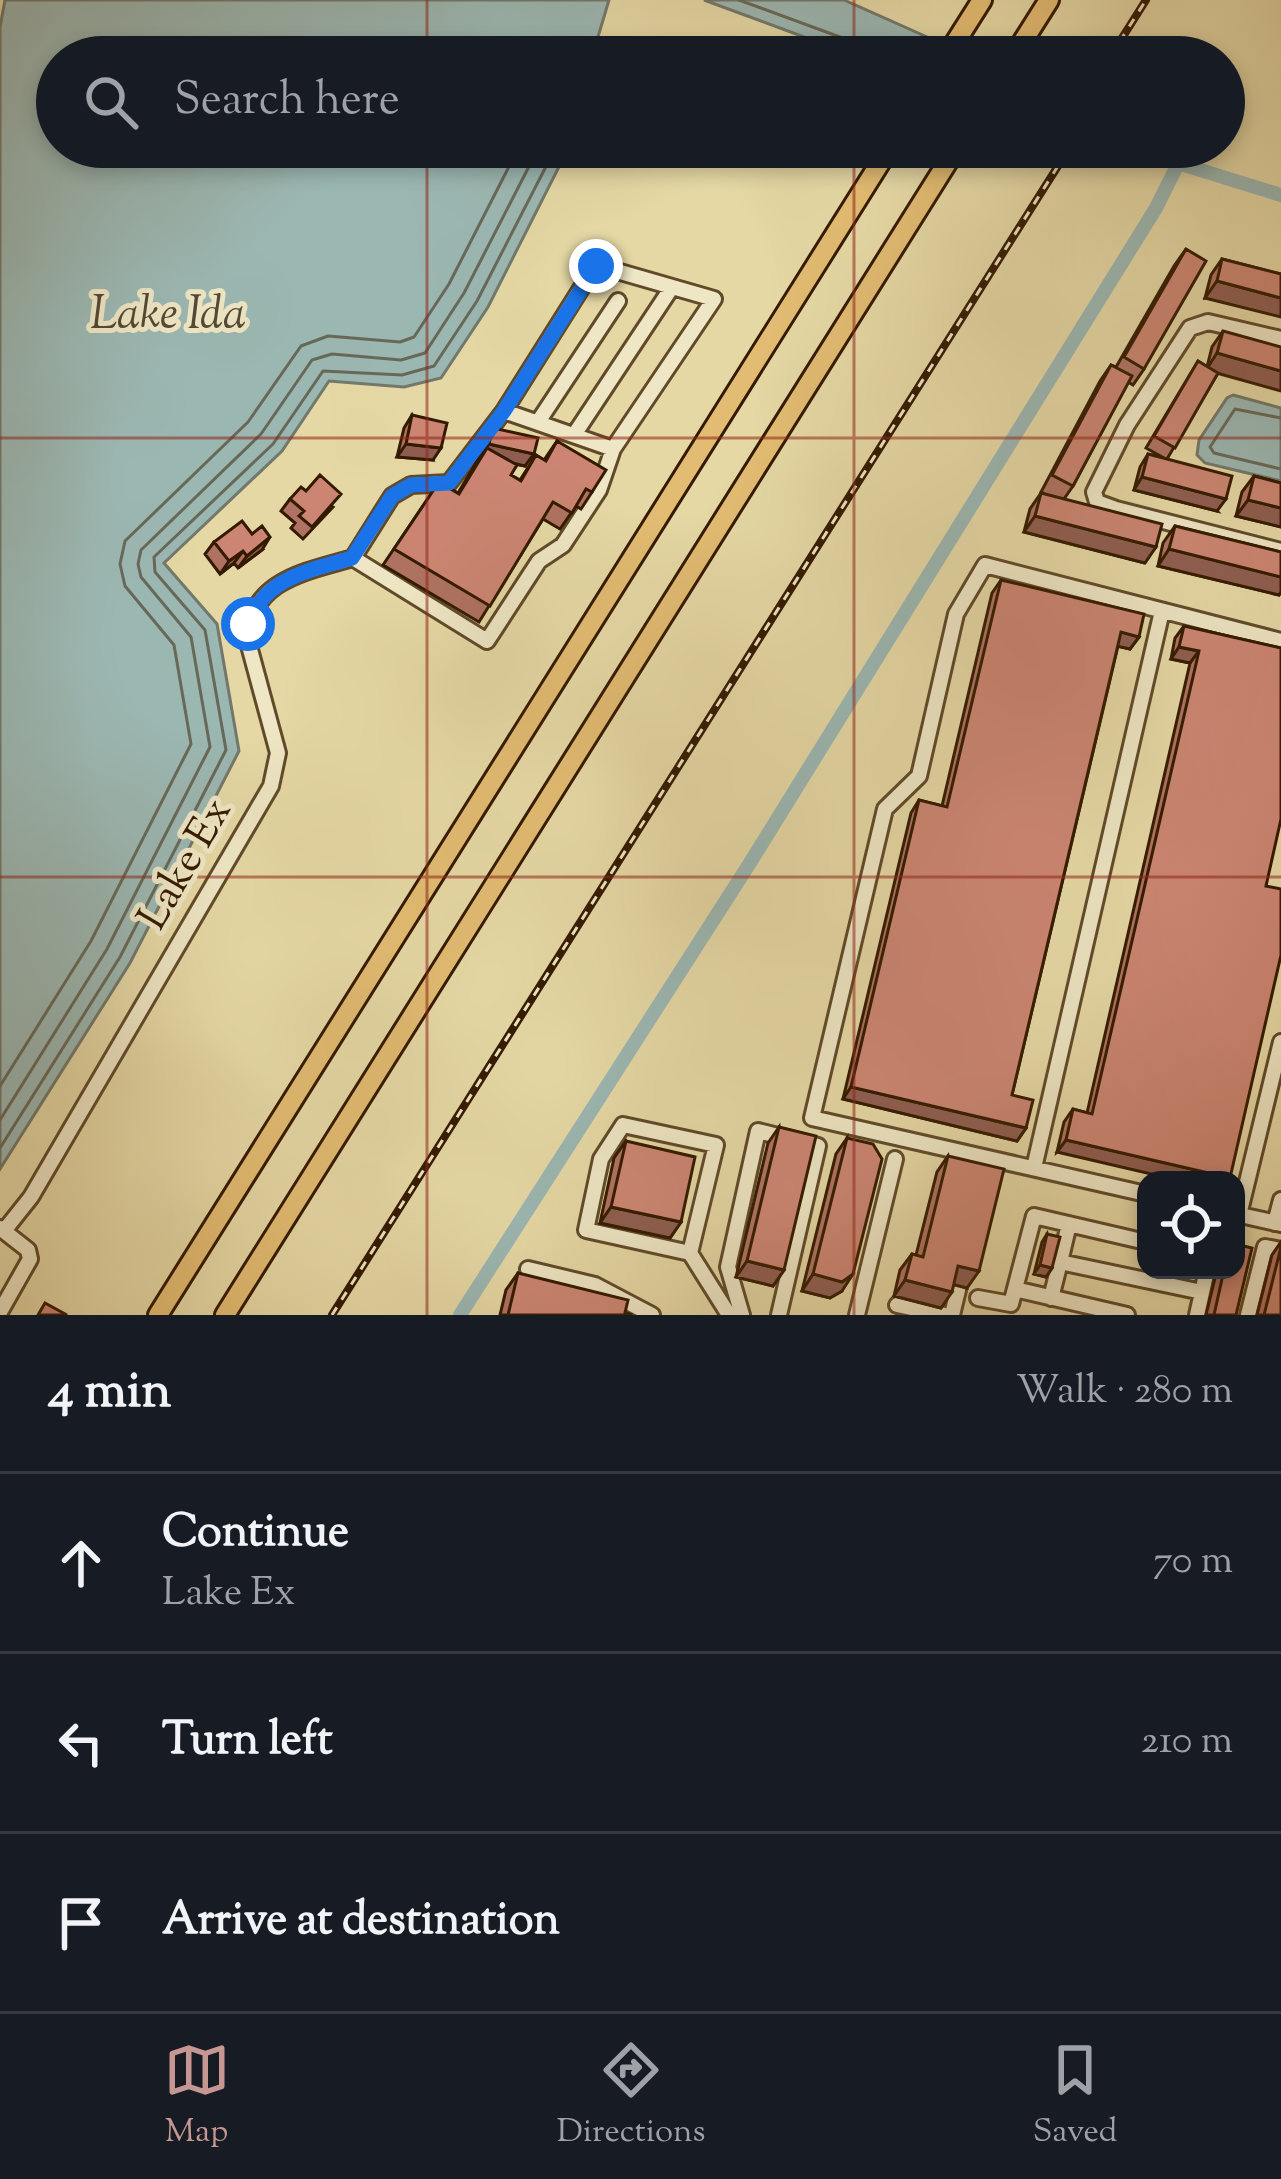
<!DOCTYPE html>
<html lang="en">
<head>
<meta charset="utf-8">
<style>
  :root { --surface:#171b24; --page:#242831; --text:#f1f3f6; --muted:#9ea1a6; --line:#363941; --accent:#c59692 }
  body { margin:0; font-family:"Sorts Mill Goudy",serif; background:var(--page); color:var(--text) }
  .controls { position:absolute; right:36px; bottom:36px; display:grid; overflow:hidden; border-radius:24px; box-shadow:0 6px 18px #0003 }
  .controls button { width:108px; height:108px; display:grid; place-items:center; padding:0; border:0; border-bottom:3px solid var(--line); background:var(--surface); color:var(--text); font:60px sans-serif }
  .stop { position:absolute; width:36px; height:36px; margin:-27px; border:9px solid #1a73e8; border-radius:50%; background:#fff }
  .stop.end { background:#1a73e8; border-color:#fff; box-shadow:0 3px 12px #0008 }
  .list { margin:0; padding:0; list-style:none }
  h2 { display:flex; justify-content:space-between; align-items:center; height:156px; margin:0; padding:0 48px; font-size:51px }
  h2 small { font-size:39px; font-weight:400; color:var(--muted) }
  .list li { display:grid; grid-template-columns:78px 1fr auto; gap:36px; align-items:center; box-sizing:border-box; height:180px; padding:0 48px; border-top:3px solid var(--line) }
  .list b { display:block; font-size:45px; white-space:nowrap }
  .list p { margin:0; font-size:39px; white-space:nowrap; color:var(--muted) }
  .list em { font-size:39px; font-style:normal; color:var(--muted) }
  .icon { flex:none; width:66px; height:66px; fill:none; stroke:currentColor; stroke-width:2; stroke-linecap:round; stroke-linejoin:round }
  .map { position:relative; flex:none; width:1281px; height:1315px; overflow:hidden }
  .search { position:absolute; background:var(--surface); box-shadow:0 6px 18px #0003; left:36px; right:36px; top:36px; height:132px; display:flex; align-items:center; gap:30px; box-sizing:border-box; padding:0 42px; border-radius:66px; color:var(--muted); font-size:45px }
  .sheet { height:696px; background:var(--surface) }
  nav { display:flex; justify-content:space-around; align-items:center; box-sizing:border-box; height:168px; border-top:3px solid var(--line); background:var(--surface); font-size:33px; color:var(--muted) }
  nav a { display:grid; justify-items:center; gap:6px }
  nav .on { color:var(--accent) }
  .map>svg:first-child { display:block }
  .water { fill:#9bb7b2; stroke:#72786b; stroke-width:3 }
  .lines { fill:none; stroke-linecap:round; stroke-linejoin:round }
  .shore { stroke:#686859; stroke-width:3 }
  .canal { stroke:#9bb7b2; stroke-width:14 }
  .minor-casing { stroke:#604a29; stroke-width:20 }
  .highway-casing { stroke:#341a00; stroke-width:24 }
  .minor { stroke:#eee6c4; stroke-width:14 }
  .highway { stroke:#e2bc72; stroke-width:18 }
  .rail-casing { stroke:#341a00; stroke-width:8 }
  .rail { stroke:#eee6c4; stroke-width:3; stroke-dasharray:9; stroke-linecap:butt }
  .wall { fill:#af7262; stroke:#341a00; stroke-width:3 }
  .shaded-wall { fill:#8e5d50; stroke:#341a00; stroke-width:3 }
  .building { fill:#cb8572; stroke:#341a00; stroke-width:3 }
  .route { stroke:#1a73e8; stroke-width:15 }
  .grid { fill:none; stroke:#8f2418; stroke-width:3; stroke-opacity:0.55 }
  .labels { text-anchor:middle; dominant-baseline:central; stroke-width:10; stroke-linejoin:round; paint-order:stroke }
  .street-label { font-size:42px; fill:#341a00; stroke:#eee6c4 }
  .water-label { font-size:45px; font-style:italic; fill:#534935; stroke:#eee6c4 }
</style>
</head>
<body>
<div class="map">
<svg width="1281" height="1315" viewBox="0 0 1281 1315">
  <rect width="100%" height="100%" fill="#e5d8a5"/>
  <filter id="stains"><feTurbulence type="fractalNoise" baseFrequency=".00167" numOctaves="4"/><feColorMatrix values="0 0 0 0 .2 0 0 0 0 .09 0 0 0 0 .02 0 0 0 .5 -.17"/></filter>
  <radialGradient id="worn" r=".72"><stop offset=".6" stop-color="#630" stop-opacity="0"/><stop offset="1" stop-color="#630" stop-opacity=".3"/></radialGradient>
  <!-- water -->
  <path class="water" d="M5,0H609L592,57H57V147H569L488,307L441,378L404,387L329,381L282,451L164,563L217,624L239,751L130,963L0,1169V27Z
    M704,0H844L972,57H858Z
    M1233,395L1281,408V481L1205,463L1197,455L1199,440L1227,398Z"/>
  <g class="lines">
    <!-- shore -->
    <path class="shore" d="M739,0L848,40L855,47L856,57
      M1281,418L1235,409L1210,447L1214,453L1281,469
      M0,1086L91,941L191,744L174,645L125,586L120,564L125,541L248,422L301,346L328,336L400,342L414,337L449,284L519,147
      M0,1120L107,949L210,747L191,637L141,577L138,564L141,550L261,434L312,360L332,354L401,360L425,353L464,293L539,147
      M0,1148L120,957L226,750L205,630L155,572L154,557L273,444L323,371L402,375L434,366L477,301L556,147"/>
    <!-- canal -->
    <path class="canal" d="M1126,147L1281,195
      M460,1315L748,866L1156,208L1178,164"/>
    <!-- minor casing -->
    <g class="minor-casing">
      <path id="minor" d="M1281,339L1208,322L1190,328L1127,425L1094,492L1097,502L1116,509L1281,551
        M538,422L618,301
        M574,435L672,287
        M353,558L392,496L411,485L449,483L504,411L613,449L714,299L596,265L504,411
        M353,558L487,641L539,561L563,545L599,490L613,449
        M1034,1168L1162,611
        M1146,1194L812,1118L885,809L919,776L956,614L985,565L1281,641
        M1236,1214L1281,1224
        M1239,1215L1281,1042
        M1275,1223L1281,1200
        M0,1228L28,1250L30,1259L0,1312
        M4,1231L31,1197L271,786L278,753L248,642C248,581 304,572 353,558
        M690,1253L716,1145L623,1125L601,1159L586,1230L690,1253L729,1315
        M1060,1262L1069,1224
        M528,1269L595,1285L652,1315
        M1015,1289L1127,1315
        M978,1298L1011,1304L1034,1216L1146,1242
        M1051,1298L1060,1262L1202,1292
        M897,1305L945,1315
        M742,1315L728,1267L758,1131L818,1146L779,1315
        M857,1315L895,1159
        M952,1315L958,1290
        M1197,1315L1207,1270
        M1248,1315L1265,1247L1281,1250"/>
    </g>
    <!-- highway casing -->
    <g class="highway-casing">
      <path id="highway" d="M946,57L982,0
        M1013,57L1049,0
        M158,1315L890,147
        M225,1315L957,147"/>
    </g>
    <!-- minor -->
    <use href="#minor" class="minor"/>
    <!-- highway -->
    <use href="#highway" class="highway"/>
    <!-- rail casing -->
    <g class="rail-casing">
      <path id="rail" d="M1110,57L1146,0
        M332,1315L1070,147"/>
    </g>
    <!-- rail -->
    <use href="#rail" class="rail"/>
  </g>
  <!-- wall -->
  <path class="wall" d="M1186,249L1144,369L1133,385L1128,382L1073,486L1064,499L1145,563L1024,532L1030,509L1041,493L1045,494L1041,492L1100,381L1111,365L1116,367L1174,266Z
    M1222,259L1281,274L1205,298L1211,275Z
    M1223,331L1218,373L1167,459L1217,511L1134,490L1140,467L1148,454L1164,458L1146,448L1198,361L1207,367L1212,347Z
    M412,415L433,460L397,457L404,428Z
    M493,428L525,466L514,464L511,475L520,480L536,455L544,460L557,441L592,492L581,509L576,506L560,529L543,519L479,622L383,565L439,482L458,493L480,456L484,440Z
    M1254,476L1281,483V527L1236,516L1242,492Z
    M306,491L333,507L303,539L291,528L295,523L281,511L290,499Z
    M1175,526L1281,552V592L1279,595L1158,566L1163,543Z
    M214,542L262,550L238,568L234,563L220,574L205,554Z
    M1001,580L1139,637L1130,649L1118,646L1012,1095L1026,1128L1017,1141L843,1099L911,813L919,800L942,806L992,593Z
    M1184,626L1281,648L1266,886L1281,955L1057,1152L1064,1122L1073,1109L1087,1113L1190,663L1171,659L1175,638Z
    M779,1127L784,1270L773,1286L736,1277L768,1143Z
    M847,1138L842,1291L830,1298L802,1291L836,1154Z
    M626,1141L681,1222L670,1238L600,1223L614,1158Z
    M948,1156L967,1288L954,1284L941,1308L894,1296L900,1270L912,1254L916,1255L937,1172Z
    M1047,1234L1052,1268L1046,1277L1034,1274L1042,1242Z
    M1281,1242V1315H1257L1272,1255Z
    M1217,1270H1236V1315H1206Z
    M518,1273L625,1313L632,1315H500L506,1290Z"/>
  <!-- shaded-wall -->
  <path class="shaded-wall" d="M1217,281L1281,298V317L1205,298Z
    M1217,353L1281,371V391L1206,370Z
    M406,444L441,448L433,460L397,457Z
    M489,444L534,454L525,466L482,456L487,448L480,456Z
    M1142,477L1226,499L1217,511L1134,490Z
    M1248,500L1281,508V527L1236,516Z
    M1035,516L1156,547L1145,563L1024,532Z
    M270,537L262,550L238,568L247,556Z
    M1169,549L1281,577V592L1279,595L1158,566Z
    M243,551L234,563L220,574L229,561Z
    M1121,632L1139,637L1130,649L1112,645Z
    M1179,647L1199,651L1190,663L1171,659Z
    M851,1087L1026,1128L1017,1141L843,1099Z
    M1066,1140L1230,1178L1228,1180H1177L1057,1152Z
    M611,1207L681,1222L670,1238L600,1223Z
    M747,1261L784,1270L773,1286L736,1277Z
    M1040,1265L1052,1268L1046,1277L1034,1274Z
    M958,1266L979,1271L967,1288L947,1283Z
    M813,1274H853L842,1291L830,1298L802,1291Z
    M905,1280L952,1292L941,1308L894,1296Z"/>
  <!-- building -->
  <path class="building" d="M1186,249L1206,261L1144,369L1124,357Z
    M1222,259L1281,274V298L1217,281Z
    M1223,331L1281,347V371L1217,353Z
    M1198,361L1218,373L1175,448L1154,436Z
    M1111,365L1132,376L1073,486L1052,475Z
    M412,415L447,423L441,448L406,444Z
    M493,428L538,438L534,454L489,444Z
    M557,441L606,470L592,492L586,489L572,513L553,502L490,606L394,549L439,482L459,494L487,448L517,465L511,475L521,481L536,455L546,461Z
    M1148,454L1232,476L1226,499L1142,477Z
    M320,475L341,494L312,527L299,516L304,511L290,499L301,487L306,491Z
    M1254,476L1281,483V508L1248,500Z
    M1041,493L1162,524L1156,547L1035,516Z
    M242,521L252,534L262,526L270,537L247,556L243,551L229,561L214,542Z
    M1175,526L1281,552V577L1169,549Z
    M1001,580L1144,614L1139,637L1121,632L1012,1095L1033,1100L1026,1128L851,1087L919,800L947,807Z
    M1184,626L1281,648V819L1266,886L1281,889V955L1230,1178L1066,1140L1073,1109L1092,1114L1199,651L1179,647Z
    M779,1127L816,1136L784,1270L747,1261Z
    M847,1138L873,1144L882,1159L853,1274L842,1282L813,1274Z
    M626,1141L695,1157L681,1222L611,1207Z
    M948,1156L1004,1169L979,1271L958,1266L952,1292L905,1280L912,1254L923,1257Z
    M1047,1234L1060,1237L1052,1268L1040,1265Z
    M1236,1244L1252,1248L1236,1315H1214L1224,1270H1236Z
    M1281,1247V1315H1264Z
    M518,1273L628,1300L625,1313L632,1315H508Z
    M45,1303L67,1315H38Z"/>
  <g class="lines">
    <!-- route -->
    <path class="route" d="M248,624C265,577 309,571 352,558L392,496L411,485L449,483L504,411L596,266"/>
  </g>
  <!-- grid -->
  <path class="grid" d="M427,0V57M854,0V57M427,147V1315M854,147V1315M0,438H1281M0,877H1281"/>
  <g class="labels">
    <!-- street labels -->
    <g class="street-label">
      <text transform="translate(187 865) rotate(-60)">Lake Ex</text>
    </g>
    <!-- water labels -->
    <g class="water-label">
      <text x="168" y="316">Lake Ida</text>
    </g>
  </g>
  <rect width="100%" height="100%" filter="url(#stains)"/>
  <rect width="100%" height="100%" fill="url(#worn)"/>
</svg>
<div class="controls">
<button><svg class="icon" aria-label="locate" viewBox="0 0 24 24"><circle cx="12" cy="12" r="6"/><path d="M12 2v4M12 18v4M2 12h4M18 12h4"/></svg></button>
</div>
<div class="stop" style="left:248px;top:624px"></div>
<div class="stop end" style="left:596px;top:266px"></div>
<div class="search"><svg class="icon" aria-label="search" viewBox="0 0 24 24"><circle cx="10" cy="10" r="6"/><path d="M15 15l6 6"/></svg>Search here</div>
</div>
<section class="sheet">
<h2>4 min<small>Walk · 280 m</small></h2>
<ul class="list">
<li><svg class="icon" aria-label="ahead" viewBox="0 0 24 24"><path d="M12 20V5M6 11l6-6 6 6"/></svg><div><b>Continue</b><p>Lake Ex</p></div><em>70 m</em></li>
<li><svg class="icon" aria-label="left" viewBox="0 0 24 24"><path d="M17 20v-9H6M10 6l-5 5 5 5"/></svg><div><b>Turn left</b></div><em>210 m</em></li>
<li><svg class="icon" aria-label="arrive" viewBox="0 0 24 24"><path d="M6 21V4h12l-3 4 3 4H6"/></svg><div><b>Arrive at destination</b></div></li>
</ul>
</section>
<nav>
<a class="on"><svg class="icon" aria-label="map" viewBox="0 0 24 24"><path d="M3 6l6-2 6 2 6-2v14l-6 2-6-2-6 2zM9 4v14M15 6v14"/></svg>Map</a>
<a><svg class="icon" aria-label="directions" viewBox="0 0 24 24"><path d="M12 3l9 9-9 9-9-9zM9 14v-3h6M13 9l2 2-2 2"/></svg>Directions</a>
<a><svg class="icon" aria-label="saved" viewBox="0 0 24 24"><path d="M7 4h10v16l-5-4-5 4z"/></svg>Saved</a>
</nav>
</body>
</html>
